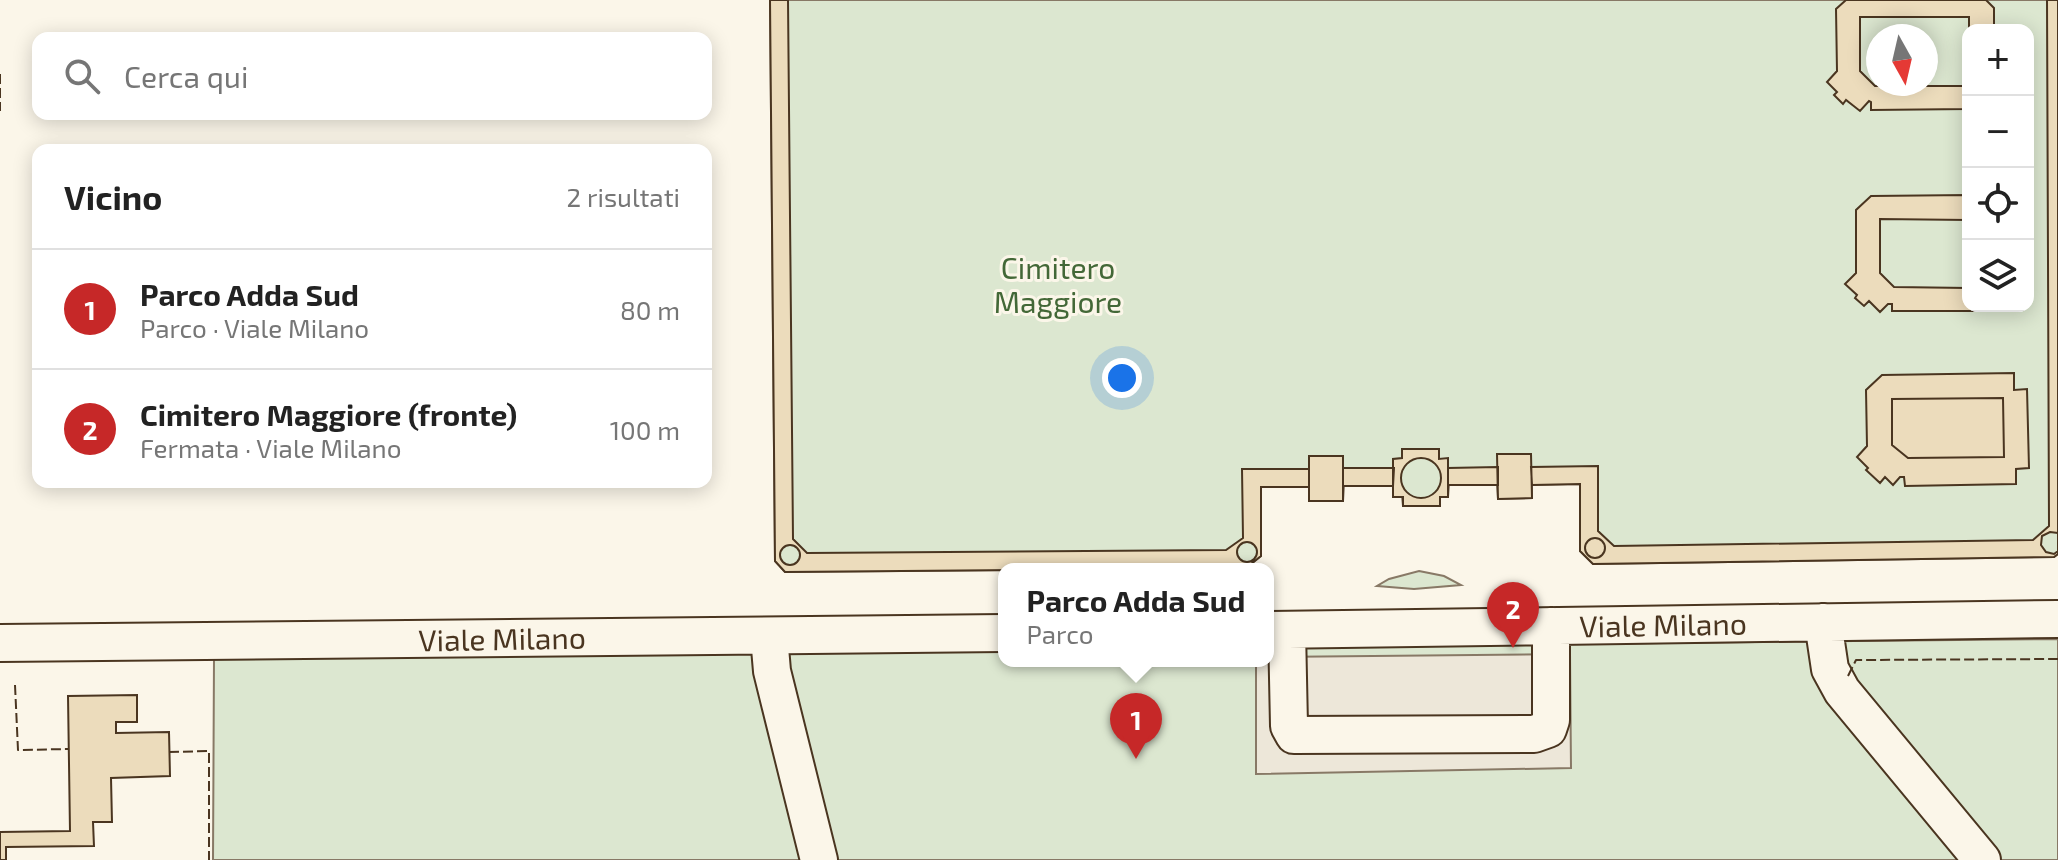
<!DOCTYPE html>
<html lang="it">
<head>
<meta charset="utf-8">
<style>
  :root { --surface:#fff; --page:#f6f6f6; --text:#222; --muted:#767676; --line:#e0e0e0; --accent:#c62828 }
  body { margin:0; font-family:"Exo 2",sans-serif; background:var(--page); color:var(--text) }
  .controls { position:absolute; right:24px; top:24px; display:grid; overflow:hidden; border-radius:16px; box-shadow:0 4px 20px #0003 }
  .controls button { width:72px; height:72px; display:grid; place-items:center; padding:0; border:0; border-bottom:2px solid var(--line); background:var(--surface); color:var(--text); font:40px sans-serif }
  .compass { position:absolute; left:1866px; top:24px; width:72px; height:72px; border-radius:50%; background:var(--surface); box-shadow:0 4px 20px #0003; rotate:172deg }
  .you { position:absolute; left:1122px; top:378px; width:28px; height:28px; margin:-20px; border:6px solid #fff; border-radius:50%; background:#1a73e8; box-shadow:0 0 0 12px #1a73e833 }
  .badge { display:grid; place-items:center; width:52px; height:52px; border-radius:50%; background:var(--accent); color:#fff; font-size:26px; font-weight:700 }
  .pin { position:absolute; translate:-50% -66px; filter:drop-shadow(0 2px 4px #0008) }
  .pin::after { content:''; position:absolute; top:42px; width:28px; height:24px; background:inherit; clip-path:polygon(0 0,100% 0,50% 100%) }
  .popup { position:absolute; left:998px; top:563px; width:276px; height:104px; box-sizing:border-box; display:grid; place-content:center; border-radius:16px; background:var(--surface); filter:drop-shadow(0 2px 6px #0005); font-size:26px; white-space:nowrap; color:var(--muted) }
  .popup b { font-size:30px; color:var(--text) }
  .popup::after { content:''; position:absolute; left:50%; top:100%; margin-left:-16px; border:16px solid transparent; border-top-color:var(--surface) }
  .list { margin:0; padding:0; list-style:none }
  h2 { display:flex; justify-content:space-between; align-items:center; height:104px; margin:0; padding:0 32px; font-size:34px }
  h2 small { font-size:26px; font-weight:400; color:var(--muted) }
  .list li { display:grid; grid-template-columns:52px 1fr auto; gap:24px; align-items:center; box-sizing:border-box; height:120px; padding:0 32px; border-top:2px solid var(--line) }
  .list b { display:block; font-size:30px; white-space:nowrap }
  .list p { margin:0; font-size:26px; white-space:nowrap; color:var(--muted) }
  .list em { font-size:26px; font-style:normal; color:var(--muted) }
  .icon { flex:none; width:44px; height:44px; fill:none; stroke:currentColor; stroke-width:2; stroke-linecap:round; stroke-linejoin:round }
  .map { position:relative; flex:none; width:2058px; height:860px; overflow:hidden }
  .search { position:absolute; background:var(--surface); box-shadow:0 4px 20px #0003; left:32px; top:32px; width:680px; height:88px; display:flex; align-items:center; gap:20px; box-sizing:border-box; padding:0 28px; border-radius:16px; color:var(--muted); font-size:30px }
  .panel { position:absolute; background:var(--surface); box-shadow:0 4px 20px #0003; left:32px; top:144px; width:680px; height:344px; border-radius:16px }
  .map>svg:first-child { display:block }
  .green { fill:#dce7d0; stroke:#887966; stroke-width:2; fill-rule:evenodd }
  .parking { fill:#ede7d9; stroke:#887966; stroke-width:2 }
  .building { fill:#ecdcbc; stroke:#4a3520; stroke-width:2; fill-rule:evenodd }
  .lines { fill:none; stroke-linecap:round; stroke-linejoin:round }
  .minor-casing { stroke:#4a3520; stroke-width:40 }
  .minor { stroke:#fbf6e9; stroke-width:36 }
  .fence { stroke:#4a3520; stroke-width:2; stroke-dasharray:10 4; stroke-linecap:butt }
  .labels { text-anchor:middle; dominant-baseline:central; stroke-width:6; stroke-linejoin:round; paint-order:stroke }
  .park-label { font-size:30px; fill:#436837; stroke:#fbf6e9 }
  .street-label { font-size:30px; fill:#4a3520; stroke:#fbf6e9 }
</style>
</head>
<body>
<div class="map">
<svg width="2058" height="860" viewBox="0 0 2058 860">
  <rect width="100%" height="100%" fill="#fbf6e9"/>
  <!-- green -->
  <path class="green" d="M770,0H2058V554L2054,557L1593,564L1580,551V484L1532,485V498L1498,499L1497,485H1449L1448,497H1440V506H1403L1402,497H1393V486H1344L1343,501H1309V487H1261V556L1246,568L785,572L775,561ZM1968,30H2028V306H1968ZM1878,36H1926V84H1878Z
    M1419,571L1444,576L1461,585L1414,589L1377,586L1389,579Z
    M2058,639V860H213L214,658L1004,650V661H1268V647Z"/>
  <!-- parking -->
  <path class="parking" d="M1570,654L1571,768L1256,774V661H1268V657Z"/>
  <!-- building -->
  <path class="building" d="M770,0H788L793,539L807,553L1226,550L1243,538L1242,469H1309V487H1261V556L1246,568L785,572L775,561Z
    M1846,0H1986L1994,8V30H1969V17H1860V71L1875,86H1968V109L1871,110V102L1869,101L1860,111L1846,100L1843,104L1834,95L1837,92L1827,82L1837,71L1836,9Z
    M2047,0H2058V554L2054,557L1593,564L1580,551V484L1532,485L1531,467L1598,466V531L1614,546L2033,540L2049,526Z
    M1968,195V220L1880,219V273L1894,287L1968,288V306H1980V311H1892V304H1888L1880,312L1869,301L1864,306L1855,298L1857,295L1845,284L1856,273V210L1871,196Z
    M2014,373V390L2027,389L2029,468L2016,469V484L1905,486L1904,477H1900L1893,485L1885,477L1880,483L1866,470L1868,468L1857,457L1867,446L1866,390L1882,375ZM2003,398L2004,457L1908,458L1892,445V399Z
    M2003,398L2004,457L1908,458L1892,445V399Z
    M1402,449H1439V459L1448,458V497H1440V506H1403V497H1393V459L1402,458Z
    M1497,454H1531L1532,498L1498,499Z
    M1309,456H1343V501H1309Z
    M1401 478a20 20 0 1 1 40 0a20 20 0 1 1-40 0Z
    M1498,467V485H1448V468Z
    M1343,468H1394L1393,486H1343Z
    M2050,532L2058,533V551L2054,554L2046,552L2041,545L2042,536Z
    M1585 548a10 10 0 1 1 20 0a10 10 0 1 1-20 0Z
    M1585 548a10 10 0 1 1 20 0a10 10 0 1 1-20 0Z
    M1237 552a10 10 0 1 1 20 0a10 10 0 1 1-20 0Z
    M780 555a10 10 0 1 1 20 0a10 10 0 1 1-20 0Z
    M137,695V722H116V733L169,732L170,776L111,778L112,822H93L94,846L6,847V860H0V832L70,831L68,696Z"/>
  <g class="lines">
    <!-- minor casing -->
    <g class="minor-casing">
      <path id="minor" d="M1823,622L1830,669L1842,691L1982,860
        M1268,630L2058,619
        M1287,630L1289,726L1294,735L1534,734L1548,729L1551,720V626
        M769,636L772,671L819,860
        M0,643L1004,633"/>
    </g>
    <!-- minor -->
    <use href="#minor" class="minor"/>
    <!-- fence -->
    <path class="fence" d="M0,74V111
      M1848,676L1856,660L2058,659
      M15,685L18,750L69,749
      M169,752L209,751V860"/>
  </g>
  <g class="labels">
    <!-- park labels -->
    <g class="park-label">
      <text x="1058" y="267">Cimitero<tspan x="1058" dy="34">Maggiore</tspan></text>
    </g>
    <!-- street labels -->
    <g class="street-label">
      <text transform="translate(1663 624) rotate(-1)">Viale Milano</text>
      <text transform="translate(502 638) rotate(-1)">Viale Milano</text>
    </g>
  </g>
</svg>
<div class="controls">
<button>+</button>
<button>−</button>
<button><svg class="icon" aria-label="locate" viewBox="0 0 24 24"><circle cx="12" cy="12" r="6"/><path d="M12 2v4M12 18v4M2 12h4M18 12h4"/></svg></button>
<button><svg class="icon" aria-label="layers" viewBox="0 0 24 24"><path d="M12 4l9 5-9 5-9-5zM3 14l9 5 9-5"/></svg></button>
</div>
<svg class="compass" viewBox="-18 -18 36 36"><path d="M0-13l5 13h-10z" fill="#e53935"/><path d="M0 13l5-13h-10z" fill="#767676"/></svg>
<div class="you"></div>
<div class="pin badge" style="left:1136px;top:759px">1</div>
<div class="popup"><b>Parco Adda Sud</b>Parco</div>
<div class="pin badge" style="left:1513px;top:648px">2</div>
<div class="search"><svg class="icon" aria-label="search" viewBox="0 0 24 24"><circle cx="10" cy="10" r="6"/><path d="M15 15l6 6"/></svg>Cerca qui</div>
<section class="panel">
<h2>Vicino<small>2 risultati</small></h2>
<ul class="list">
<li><span class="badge">1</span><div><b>Parco Adda Sud</b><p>Parco · Viale Milano</p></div><em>80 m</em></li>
<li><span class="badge">2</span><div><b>Cimitero Maggiore (fronte)</b><p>Fermata · Viale Milano</p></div><em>100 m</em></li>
</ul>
</section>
</div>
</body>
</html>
